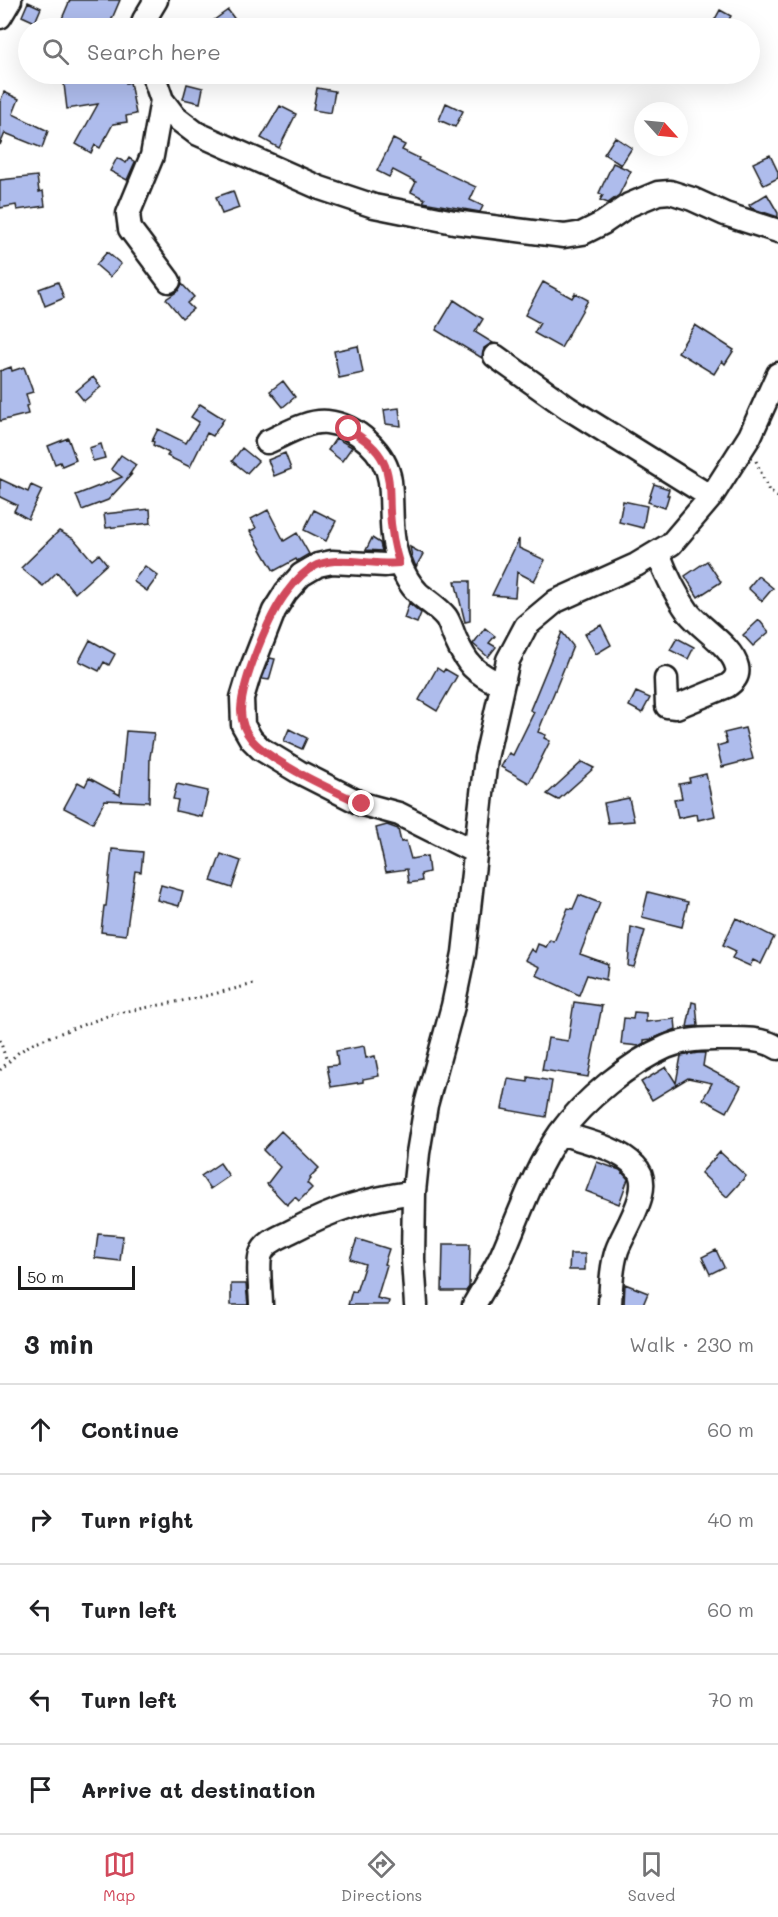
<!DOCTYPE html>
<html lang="en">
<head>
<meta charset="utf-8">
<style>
  :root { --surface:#fff; --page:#f2f2f2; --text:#202124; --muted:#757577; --line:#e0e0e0; --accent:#d1495b }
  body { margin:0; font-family:Mali,sans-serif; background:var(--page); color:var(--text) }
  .compass { position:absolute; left:634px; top:102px; width:54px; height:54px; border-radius:50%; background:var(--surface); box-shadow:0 6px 24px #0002; rotate:117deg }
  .scale { position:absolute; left:18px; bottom:15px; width:117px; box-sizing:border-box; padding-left:6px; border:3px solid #1c1c1c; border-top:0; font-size:16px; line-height:21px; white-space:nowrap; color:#1c1c1c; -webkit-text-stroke:4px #fff; paint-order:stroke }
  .stop { position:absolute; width:18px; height:18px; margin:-14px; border:4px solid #d1495b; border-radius:50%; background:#fff }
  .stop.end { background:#d1495b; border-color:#fff; box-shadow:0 2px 6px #0008 }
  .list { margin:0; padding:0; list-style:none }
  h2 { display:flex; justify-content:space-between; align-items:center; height:78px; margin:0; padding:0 24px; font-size:26px }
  h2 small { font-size:20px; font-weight:400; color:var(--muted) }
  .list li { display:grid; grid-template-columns:39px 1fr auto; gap:18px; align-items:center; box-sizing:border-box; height:90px; padding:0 24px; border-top:2px solid var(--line) }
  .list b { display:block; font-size:22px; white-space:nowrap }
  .list em { font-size:20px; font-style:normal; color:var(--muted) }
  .icon { flex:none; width:33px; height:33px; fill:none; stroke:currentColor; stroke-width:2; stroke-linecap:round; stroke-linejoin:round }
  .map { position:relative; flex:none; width:778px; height:1305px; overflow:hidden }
  .search { position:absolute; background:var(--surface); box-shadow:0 6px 24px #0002; left:18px; right:18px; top:18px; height:66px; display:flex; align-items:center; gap:15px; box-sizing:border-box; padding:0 21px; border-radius:33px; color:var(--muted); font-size:22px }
  .sheet { height:528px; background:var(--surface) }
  nav { display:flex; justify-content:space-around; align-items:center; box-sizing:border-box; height:84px; border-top:2px solid var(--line); background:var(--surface); font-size:16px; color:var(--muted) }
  nav a { display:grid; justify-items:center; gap:3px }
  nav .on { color:var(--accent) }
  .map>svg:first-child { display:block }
  .building { fill:#aebcec; stroke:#1c1c1c; stroke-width:1.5 }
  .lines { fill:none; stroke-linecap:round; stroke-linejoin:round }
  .minor-casing { stroke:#1c1c1c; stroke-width:27 }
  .path { stroke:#1c1c1c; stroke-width:3; stroke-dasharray:1.5 4.5; stroke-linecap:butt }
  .minor { stroke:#fff; stroke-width:22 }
  .route { stroke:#d1495b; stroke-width:8 }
</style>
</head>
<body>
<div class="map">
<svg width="778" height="1305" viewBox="0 0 778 1305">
  <rect width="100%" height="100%" fill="#fff"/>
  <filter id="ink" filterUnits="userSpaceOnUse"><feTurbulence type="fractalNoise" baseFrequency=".0167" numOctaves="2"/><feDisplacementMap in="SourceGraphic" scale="12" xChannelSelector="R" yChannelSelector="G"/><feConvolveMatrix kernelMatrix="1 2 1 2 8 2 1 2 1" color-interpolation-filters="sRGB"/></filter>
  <g filter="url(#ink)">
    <!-- building -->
    <path class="building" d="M70,0H120L108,28H58Z
      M28,2L41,8L35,22L22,16Z
      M228,10L241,28H203Z
      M720,10L731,16L724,28L713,23Z
      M125,76L126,83L130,82L136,114L126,116L127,122L113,124L100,148L95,145L91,153L76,144L98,104L67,109L64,84L82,81L83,84Z
      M187,84L203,88L200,103L183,99Z
      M317,88L335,91L331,113L313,110Z
      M4,92L19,99L13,114L48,131L42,148L5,133L0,145V102Z
      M446,103L463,111L455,127L439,120Z
      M280,106L296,114L279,148L261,138Z
      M615,137L632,148L621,165L604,154Z
      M393,139L405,145L402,150L419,158L418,160L476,187L470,200L483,206L480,212L423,202L425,199L411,192L416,182L393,170L389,177L377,171Z
      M770,155L778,172V178L764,185L753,163Z
      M117,158L126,163L129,158L135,162L127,180L110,171Z
      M613,163L631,171L619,195L608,203L600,200L603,195L599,193Z
      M37,176L39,192L43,191L45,206L17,210L16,205L0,208V180Z
      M233,191L239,208L222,214L216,197Z
      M767,194L778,213V217L751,208L749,205Z
      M107,252L121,264L110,277L96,265Z
      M58,282L64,298L45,306L39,289Z
      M543,282L572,298L575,293L588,300L561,348L534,333L540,323L525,315Z
      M182,284L194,297L187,303L193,309L182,318L166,299L178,291Z
      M454,300L483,319L475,332L493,343L484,348L482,358L436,330Z
      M695,325L734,350L725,364L722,361L714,374L678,352Z
      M358,346L363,373L339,378L334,351Z
      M11,367L12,371L24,367L33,392L26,394L29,405L26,406L28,414L0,421V371Z
      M93,377L101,387L84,401L76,391Z
      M283,381L295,397L283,407L270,391Z
      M200,404L224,419L213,436L207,433L190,467L167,456L169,453L153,445L154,442L152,441L158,429L186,443L199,422L191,417Z
      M399,408L401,426L386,424L384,410Z
      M68,438L76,460L62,466L60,462L55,464L48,446Z
      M336,438L352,447L342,461L328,450Z
      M101,444L105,458L93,461L89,448Z
      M242,448L258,461L247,473L232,461Z
      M285,453L291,469L274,476L268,460Z
      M121,455L136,465L129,475L132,474L108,500L82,510L76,495L122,477L111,469Z
      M0,479L28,492L31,485L42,490L28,519L14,511L17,505L0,497Z
      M654,484L669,489L667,495H669L665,508L648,502Z
      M623,501L647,506L643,528L619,522Z
      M150,509L151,523L106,528L104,514Z
      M268,510L284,541L297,533L309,554L297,561L296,559L274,571L250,531L256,528L251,519Z
      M314,510L336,521L326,541L304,530Z
      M59,531L74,539L92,560L99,554L107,564L75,593L57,572L43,586L21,568Z
      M372,538L380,543L382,551L366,550Z
      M519,539V548L545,560L534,581L517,572L515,597L492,595Z
      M410,547L423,554L416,567L412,557Z
      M707,561L721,582L698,597L685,576Z
      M145,566L158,576L147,591L133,581Z
      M758,576L773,588L762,601L748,588Z
      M455,581H470V621L465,622Z
      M409,603L421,613L417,623L404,618Z
      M759,620L769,632L753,646L743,635Z
      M601,625L611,645L596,654L585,634Z
      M485,628L495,636L489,643L496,647L488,657L473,644Z
      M562,632L573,646L538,732L546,735L544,738L550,741L529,783L501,767L509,753L513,755L534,712L530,710Z
      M677,638L694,647L688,659L670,650Z
      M90,640L115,654L109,665L104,662L99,671L79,661Z
      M270,658L275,659L269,680L262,679Z
      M437,668L443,672L445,669L457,676L437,711L419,700Z
      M636,692L650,698L642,713L629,706Z
      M745,728L753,759L722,767L717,746L727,743L724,733Z
      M289,729L307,738L302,749L284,741Z
      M126,731L154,733L150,757L149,802L105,800L93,823L64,808L78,782L85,786L89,778L120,795Z
      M582,762L594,768L558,800L547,794Z
      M706,774L715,816L698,820L697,814L678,818L674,799L682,798L679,784L690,782L689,778Z
      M177,784L208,791L202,817L176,811L178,800L173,799Z
      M629,798L634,821L608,823L604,803Z
      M387,825L398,829L401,842L406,841L411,859L427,856L429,872L421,874L422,881L409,883L407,869L386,872L376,828Z
      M112,849L143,852L141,872L135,871L126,935L101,932L104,906H106Z
      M221,854L241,861L232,888L211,881Z
      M161,885L183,891L179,906L157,900Z
      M648,892L688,902L682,927L642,917Z
      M579,895L600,903L580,954L608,964L606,980L587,975L579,995L536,975L540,967L525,960L531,949L535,952L538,944L546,947L550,940L554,942L568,908L573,909Z
      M736,918L774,937L761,964L753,960L750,966L732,958L736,951L723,945Z
      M631,927L645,931L634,967L628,966Z
      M574,1002L602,1006L588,1077L542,1070L548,1038L568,1041Z
      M692,1002L696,1003L698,1026L687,1027Z
      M634,1012L646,1013V1022L675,1019L676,1029L652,1039L644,1040V1043L639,1046L621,1044L624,1018L633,1019Z
      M364,1046L366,1058L375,1056L379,1076L363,1079V1082L331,1087L327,1066L338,1065L336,1051Z
      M698,1053H705L703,1066L741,1086L727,1112L703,1099L712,1083L688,1078L652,1100L641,1082L666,1067L676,1083L681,1056Z
      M528,1077L552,1081L546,1117L502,1109L508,1079L528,1082Z
      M281,1131L319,1168L310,1177L311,1179L307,1183L312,1188L299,1201L295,1197L287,1205L267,1184L280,1167L263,1150Z
      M720,1152L746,1176L727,1197L701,1173Z
      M597,1162L620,1170L628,1179L619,1204L586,1191Z
      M220,1163L229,1176L210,1189L201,1176Z
      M98,1234L123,1236L120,1261L95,1258Z
      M357,1239L389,1249L384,1264L387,1265L377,1298L389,1301L388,1305H348L352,1291L356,1292L365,1264L350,1259Z
      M443,1244H470L469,1287L466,1291H442Z
      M716,1250L724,1267L710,1274L702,1257Z
      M570,1254H585V1270H569Z
      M231,1284H246L248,1305H231Z
      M625,1284L648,1293L643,1305H624Z"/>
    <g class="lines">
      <!-- minor casing -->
      <g class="minor-casing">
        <path id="minor" d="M0,17L10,0
          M142,28L144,20L156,0
          M153,74L162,100L175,117L196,133L320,188L374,206L454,222L564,236L583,233L603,223L629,205L658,193L670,192L692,199L725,214L778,231
          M162,100L152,156L128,214L130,229L169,281
          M495,356L568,408L711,497
          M267,442C284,435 307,420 327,422C356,425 386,452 390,481C393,508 389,535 399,562C403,572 410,585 418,593C427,601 438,607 446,617C450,623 452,631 455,638C467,665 474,672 501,685
          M658,553C666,574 675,594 688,612C701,629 732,646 737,667C739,676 733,682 727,686L676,707L667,706L666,679
          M399,563L385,565L332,562L318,565L301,575L286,592L274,611L249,675L242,698L243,725L251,739L261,749L299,772L362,804L399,814L475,852
          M560,1133C584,1141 617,1147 635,1166C656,1186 625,1228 617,1250C611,1268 611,1287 610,1305
          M261,1305C261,1293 257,1264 261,1254C265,1242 280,1237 290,1232C336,1208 363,1200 414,1192
          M416,1305L413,1259L414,1192L418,1153L426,1105L453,1006L464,953L486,758L508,660L526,626L556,601L636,565L671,544L711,497L750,436L778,374
          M474,1305C483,1289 493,1273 501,1257C519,1216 534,1170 560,1133C584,1100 629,1063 666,1047C682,1040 699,1039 715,1039C735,1039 762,1037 778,1048"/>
      </g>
      <!-- path -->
      <path class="path" d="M756,461L769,491L778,497
        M0,1040L7,1063
        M0,1070L18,1053L33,1043L113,1014L197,998L254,984"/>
      <!-- minor -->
      <use href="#minor" class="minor"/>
    </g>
  </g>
  <g class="lines" filter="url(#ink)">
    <!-- route -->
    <path class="route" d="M349,429C362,438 376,446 383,461C391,477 389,494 390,512C391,529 394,546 399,563C373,566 342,555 317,565C305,570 295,581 287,592C269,615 242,681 241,710C241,721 245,732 252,740C272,763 333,790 362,804"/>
  </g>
</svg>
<svg class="compass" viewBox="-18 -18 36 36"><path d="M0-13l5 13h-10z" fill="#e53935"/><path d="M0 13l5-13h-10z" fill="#757577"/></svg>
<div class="scale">50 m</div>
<div class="stop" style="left:349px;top:429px"></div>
<div class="stop end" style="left:362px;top:804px"></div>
<div class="search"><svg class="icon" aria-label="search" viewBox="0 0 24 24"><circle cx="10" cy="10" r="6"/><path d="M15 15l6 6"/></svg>Search here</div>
</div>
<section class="sheet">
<h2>3 min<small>Walk · 230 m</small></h2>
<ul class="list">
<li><svg class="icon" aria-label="ahead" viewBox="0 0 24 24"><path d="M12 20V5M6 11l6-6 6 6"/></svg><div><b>Continue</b></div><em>60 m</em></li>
<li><svg class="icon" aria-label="right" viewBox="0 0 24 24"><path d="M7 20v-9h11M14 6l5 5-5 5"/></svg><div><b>Turn right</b></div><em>40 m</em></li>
<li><svg class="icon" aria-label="left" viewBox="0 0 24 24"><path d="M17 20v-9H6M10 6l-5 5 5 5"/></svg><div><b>Turn left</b></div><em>60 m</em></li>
<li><svg class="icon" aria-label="left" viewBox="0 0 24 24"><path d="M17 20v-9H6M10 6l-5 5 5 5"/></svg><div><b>Turn left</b></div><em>70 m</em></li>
<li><svg class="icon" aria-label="arrive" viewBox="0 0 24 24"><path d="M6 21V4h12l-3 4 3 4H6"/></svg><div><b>Arrive at destination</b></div></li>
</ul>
</section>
<nav>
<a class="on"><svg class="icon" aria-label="map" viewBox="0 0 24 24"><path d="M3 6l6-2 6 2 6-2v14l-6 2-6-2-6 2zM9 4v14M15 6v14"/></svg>Map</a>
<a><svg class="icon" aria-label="directions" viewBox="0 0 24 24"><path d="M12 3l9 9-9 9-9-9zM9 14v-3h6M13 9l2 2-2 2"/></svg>Directions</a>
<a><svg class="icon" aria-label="saved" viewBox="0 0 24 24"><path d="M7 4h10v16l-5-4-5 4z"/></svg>Saved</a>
</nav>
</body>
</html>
